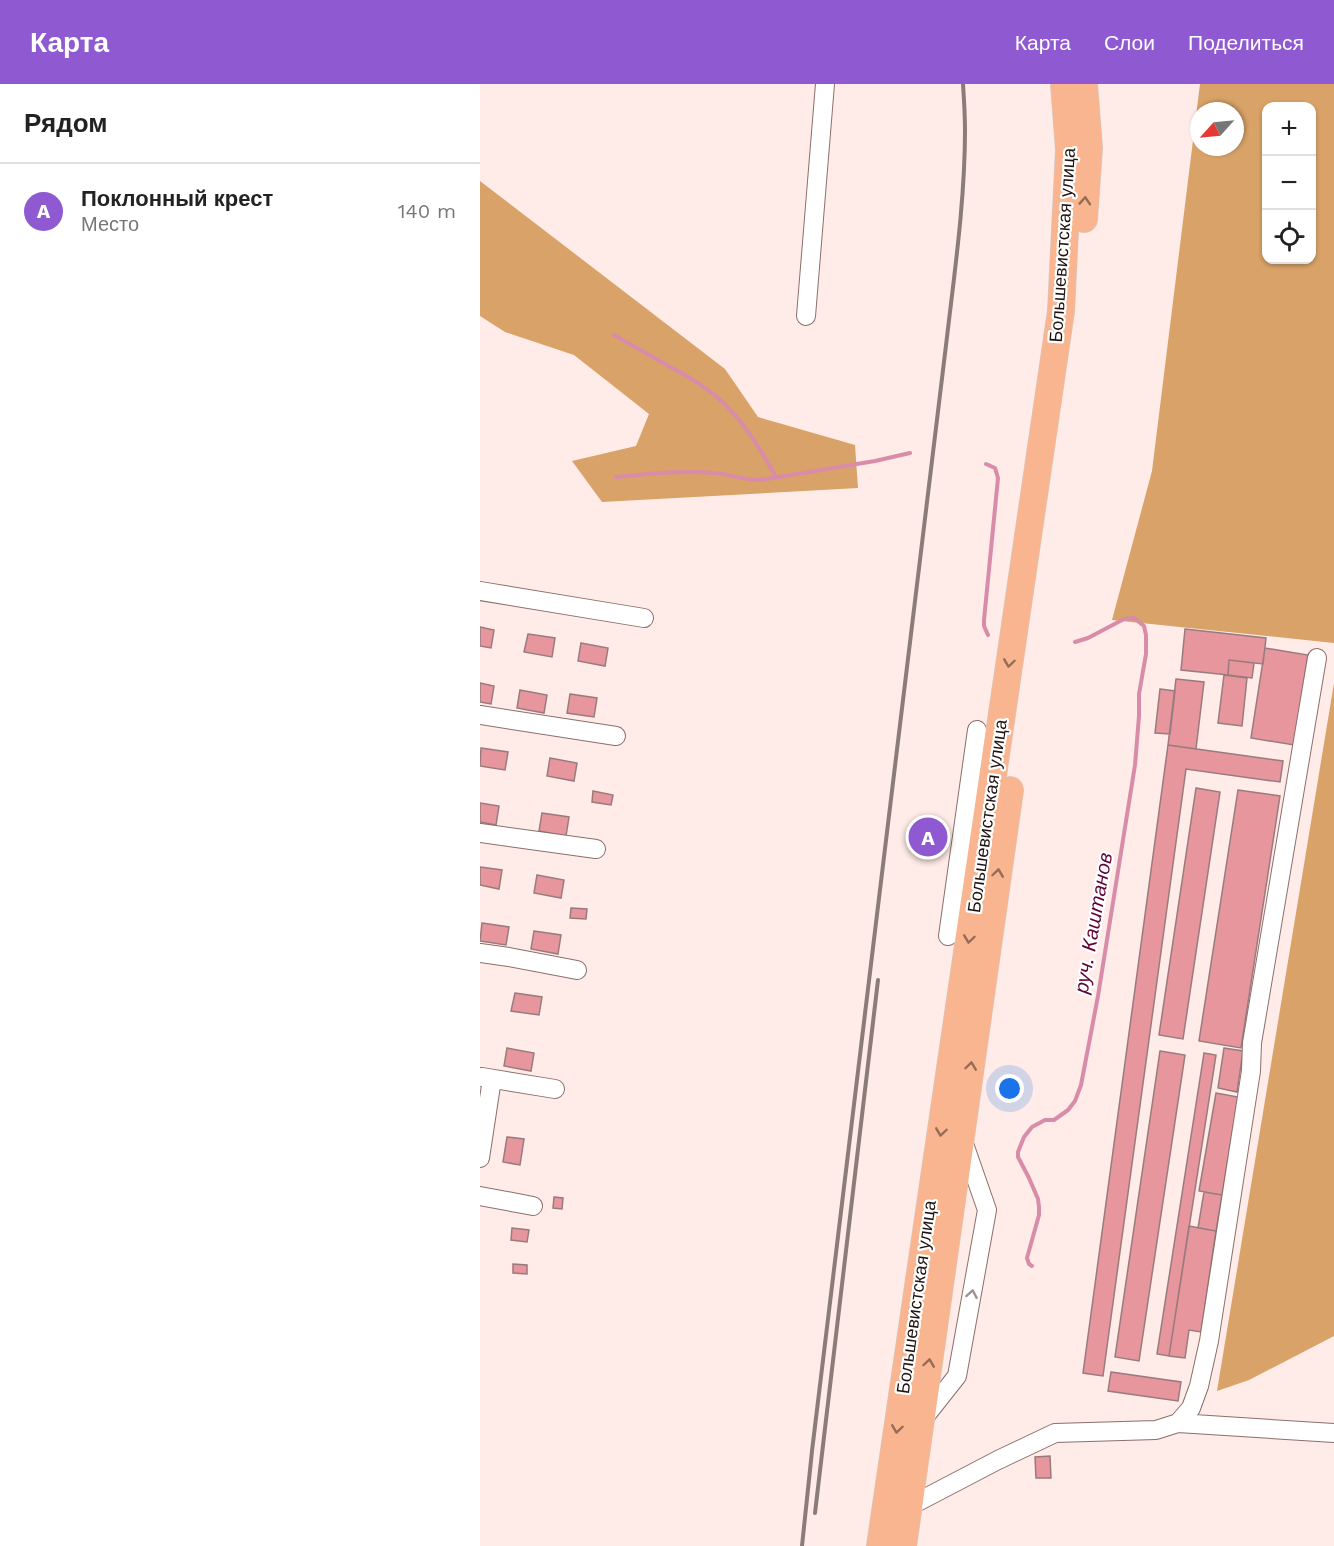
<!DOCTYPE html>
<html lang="ru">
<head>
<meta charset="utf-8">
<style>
  :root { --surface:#fff; --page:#f2f2f2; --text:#222; --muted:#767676; --line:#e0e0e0; --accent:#8f59d2 }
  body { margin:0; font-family:"Work Sans",sans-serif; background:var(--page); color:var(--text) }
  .controls { position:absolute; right:18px; top:18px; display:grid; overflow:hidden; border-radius:12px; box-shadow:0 2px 4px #0004 }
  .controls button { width:54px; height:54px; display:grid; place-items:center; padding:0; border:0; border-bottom:2px solid var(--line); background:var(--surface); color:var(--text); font:30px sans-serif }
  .compass { position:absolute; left:710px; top:18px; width:54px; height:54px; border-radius:50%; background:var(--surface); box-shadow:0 2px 4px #0004; rotate:243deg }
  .you { position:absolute; left:530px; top:1005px; width:21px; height:21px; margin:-15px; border:4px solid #fff; border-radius:50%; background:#1a73e8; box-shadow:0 0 0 9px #1a73e833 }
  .badge { display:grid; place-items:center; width:39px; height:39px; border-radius:50%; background:var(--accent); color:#fff; font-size:20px; font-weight:700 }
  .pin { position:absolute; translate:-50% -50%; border:3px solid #fff; box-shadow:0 2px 6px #0006 }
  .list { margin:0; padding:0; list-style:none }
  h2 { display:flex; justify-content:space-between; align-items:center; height:78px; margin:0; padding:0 24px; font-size:26px }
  h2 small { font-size:20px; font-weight:400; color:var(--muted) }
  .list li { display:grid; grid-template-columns:39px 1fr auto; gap:18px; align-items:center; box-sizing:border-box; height:96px; padding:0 24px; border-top:2px solid var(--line) }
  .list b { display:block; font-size:22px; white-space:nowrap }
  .list p { margin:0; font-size:20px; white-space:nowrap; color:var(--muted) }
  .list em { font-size:20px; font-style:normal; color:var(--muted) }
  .icon { flex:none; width:33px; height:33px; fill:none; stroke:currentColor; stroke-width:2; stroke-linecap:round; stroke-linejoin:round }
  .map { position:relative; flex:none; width:854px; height:1462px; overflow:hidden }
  header { display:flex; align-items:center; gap:36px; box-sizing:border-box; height:84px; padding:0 30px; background:var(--accent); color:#fff }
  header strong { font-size:28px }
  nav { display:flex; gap:33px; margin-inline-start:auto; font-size:21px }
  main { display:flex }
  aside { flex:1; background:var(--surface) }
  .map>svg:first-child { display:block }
  .forest { fill:#d8a268; fill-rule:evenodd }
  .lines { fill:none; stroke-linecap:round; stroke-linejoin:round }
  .stream { stroke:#d88ca9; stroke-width:4 }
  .building { fill:#e7969d; stroke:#997b7e; stroke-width:1.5 }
  .minor-casing { stroke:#8b6f6a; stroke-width:20 }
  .highway-casing { stroke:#d2d0cf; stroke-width:28 }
  .minor { stroke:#fff; stroke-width:18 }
  .highway { stroke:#f9b58f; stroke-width:27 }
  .rail { stroke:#8b7c79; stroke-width:4 }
  .oneway { stroke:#966c56 }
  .oneway2 { stroke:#9a9594 }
  .labels { text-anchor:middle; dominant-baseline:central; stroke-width:4.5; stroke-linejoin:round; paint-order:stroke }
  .street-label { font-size:18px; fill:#1e1311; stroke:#fff }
  .water-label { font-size:20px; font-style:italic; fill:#610437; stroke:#fff }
</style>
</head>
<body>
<header>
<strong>Карта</strong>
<nav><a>Карта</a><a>Слои</a><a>Поделиться</a></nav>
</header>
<main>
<aside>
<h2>Рядом<small></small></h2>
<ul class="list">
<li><span class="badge">A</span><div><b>Поклонный крест</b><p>Место</p></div><em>140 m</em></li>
</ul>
</aside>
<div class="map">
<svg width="854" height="1462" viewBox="0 0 854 1462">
  <rect width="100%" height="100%" fill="#ffebe7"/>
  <!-- forest -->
  <path class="forest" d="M720,0H854V559L632,536L672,387ZM832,22V176H786V22ZM719,27H755V63H719Z
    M0,97L245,285L278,333L375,361L378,404L122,418L92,377L156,362L169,330L94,271L25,248L0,232Z
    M854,599V1252L769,1296L737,1307Z"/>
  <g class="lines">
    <!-- stream -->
    <path class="stream" d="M134,251C152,261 169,271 187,281C205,291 222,300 238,314C262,334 281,366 296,393
      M506,380L515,384L518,394L504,536V542L508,551
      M136,393C167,390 202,386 234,389C249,390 264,396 280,396L395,377L430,369
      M552,1182L549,1180L547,1174L559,1131V1123L558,1115L549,1094L538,1073V1068L544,1053L552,1043L565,1036H574L588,1026L595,1017L601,1001L618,912L655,681L659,632V610L666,570V551L664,542L654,534L644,535L608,554L595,558"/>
  </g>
  <!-- building -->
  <path class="building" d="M0,543L14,546L11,564L0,562Z
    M705,545L786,554L783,580L749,576L748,591L701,586Z
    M48,550L75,554L72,573L44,568Z
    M101,559L128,564L125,582L98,577Z
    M785,564L828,571L814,661L771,654Z
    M749,576L774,579L772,594L748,591Z
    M744,591L767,594L762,642L738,639Z
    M696,595L724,598L716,665L688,661Z
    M0,599L14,602L11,620L0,618Z
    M680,605L695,607L690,650L675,649Z
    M40,606L67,611L64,629L37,624Z
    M90,610L117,614L114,633L87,629Z
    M688,661L803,677L800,698L706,685L623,1292L603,1289Z
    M1,664L28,668L25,686L0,682Z
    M70,674L97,679L94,697L67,692Z
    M716,704L740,708L703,955L679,951Z
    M758,706L800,712L761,964L719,957Z
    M113,707L133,711L131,721L112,718Z
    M0,719L19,722L16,741L0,738Z
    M62,729L89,733L86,752L59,747Z
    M0,783L22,786L19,805L0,801Z
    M57,791L84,796L81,814L54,809Z
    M91,824L107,825L106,835L90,834Z
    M2,839L29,843L26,861L0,857Z
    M54,847L81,851L78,870L51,865Z
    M35,909L62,913L59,931L31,927Z
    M27,964L54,969L51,987L24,982Z
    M744,964L763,967L757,1008L738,1004Z
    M680,967L705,971L659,1277L635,1273Z
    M724,969L736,971L689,1272L677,1270Z
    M736,1009L758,1013L742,1111L719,1107Z
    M27,1053L44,1055L40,1081L23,1078Z
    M724,1108L742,1111L736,1147L718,1144Z
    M74,1113L83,1114L82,1125L73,1124Z
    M709,1142L736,1147L721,1248L709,1246L705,1274L689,1272Z
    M32,1144L49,1146L47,1158L31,1156Z
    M33,1180L47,1181V1190L33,1189Z
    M631,1288L701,1298L698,1317L628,1307Z
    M570,1372L571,1394H556L555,1373Z"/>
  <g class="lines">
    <!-- minor casing -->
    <g class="minor-casing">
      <path id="minor" d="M326,232L345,0
        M0,507L164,534
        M0,631L136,652
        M0,749L116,765
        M468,852L497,646
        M0,869L29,873L97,886
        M2,993L75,1005
        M0,1074L12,995
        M0,1112L53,1122
        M443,1335L477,1292L507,1126L483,1057
        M698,1339L854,1349
        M428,1423L518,1376L575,1349L676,1346L698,1339L711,1324L719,1302L729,1257L771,987L772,959L837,574"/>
    </g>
    <!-- highway casing -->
    <g class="highway-casing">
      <path id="highway" d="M604,135L609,64L604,0
        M400,1462L581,227L589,66L584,0
        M423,1462L530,706"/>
    </g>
    <!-- minor -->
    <use href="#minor" class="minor"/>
    <!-- highway -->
    <use href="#highway" class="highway"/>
    <!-- rail -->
    <path class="rail" d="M335,1429L398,896
      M322,1462L332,1367L467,253C475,185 485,115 485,46C485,31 484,15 483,0"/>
  </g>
  <!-- one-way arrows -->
  <defs><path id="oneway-chevron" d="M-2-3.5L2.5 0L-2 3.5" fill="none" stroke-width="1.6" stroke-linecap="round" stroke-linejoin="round" transform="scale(1.5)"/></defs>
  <g class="oneway">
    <use href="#oneway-chevron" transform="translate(605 117) rotate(-86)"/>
    <use href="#oneway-chevron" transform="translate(529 579) rotate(98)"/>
    <use href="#oneway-chevron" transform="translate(518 789) rotate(-82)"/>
    <use href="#oneway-chevron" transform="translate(489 855) rotate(98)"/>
    <use href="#oneway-chevron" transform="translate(491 982) rotate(-82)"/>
    <use href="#oneway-chevron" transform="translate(461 1048) rotate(98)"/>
    <use href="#oneway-chevron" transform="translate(449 1279) rotate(-82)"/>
    <use href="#oneway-chevron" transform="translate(417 1345) rotate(98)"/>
  </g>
  <use class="oneway2" href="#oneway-chevron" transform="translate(492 1210) rotate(-80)"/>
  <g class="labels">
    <!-- street labels -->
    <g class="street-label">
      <text transform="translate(582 161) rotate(-86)">Большевистская улица</text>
      <text transform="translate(507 732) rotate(-82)">Большевистская улица</text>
      <text transform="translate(436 1213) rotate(-82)">Большевистская улица</text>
    </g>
    <!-- water labels -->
    <g class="water-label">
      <text transform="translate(613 839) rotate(-80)">руч. Каштанов</text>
    </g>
  </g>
</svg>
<div class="controls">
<button>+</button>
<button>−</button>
<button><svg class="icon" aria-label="locate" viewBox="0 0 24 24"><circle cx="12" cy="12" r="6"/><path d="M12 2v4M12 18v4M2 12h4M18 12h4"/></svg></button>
</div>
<svg class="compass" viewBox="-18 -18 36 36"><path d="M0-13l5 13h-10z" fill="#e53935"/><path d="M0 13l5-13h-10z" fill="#767676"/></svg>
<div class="you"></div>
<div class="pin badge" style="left:448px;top:753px">A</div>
</div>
</main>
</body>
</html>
